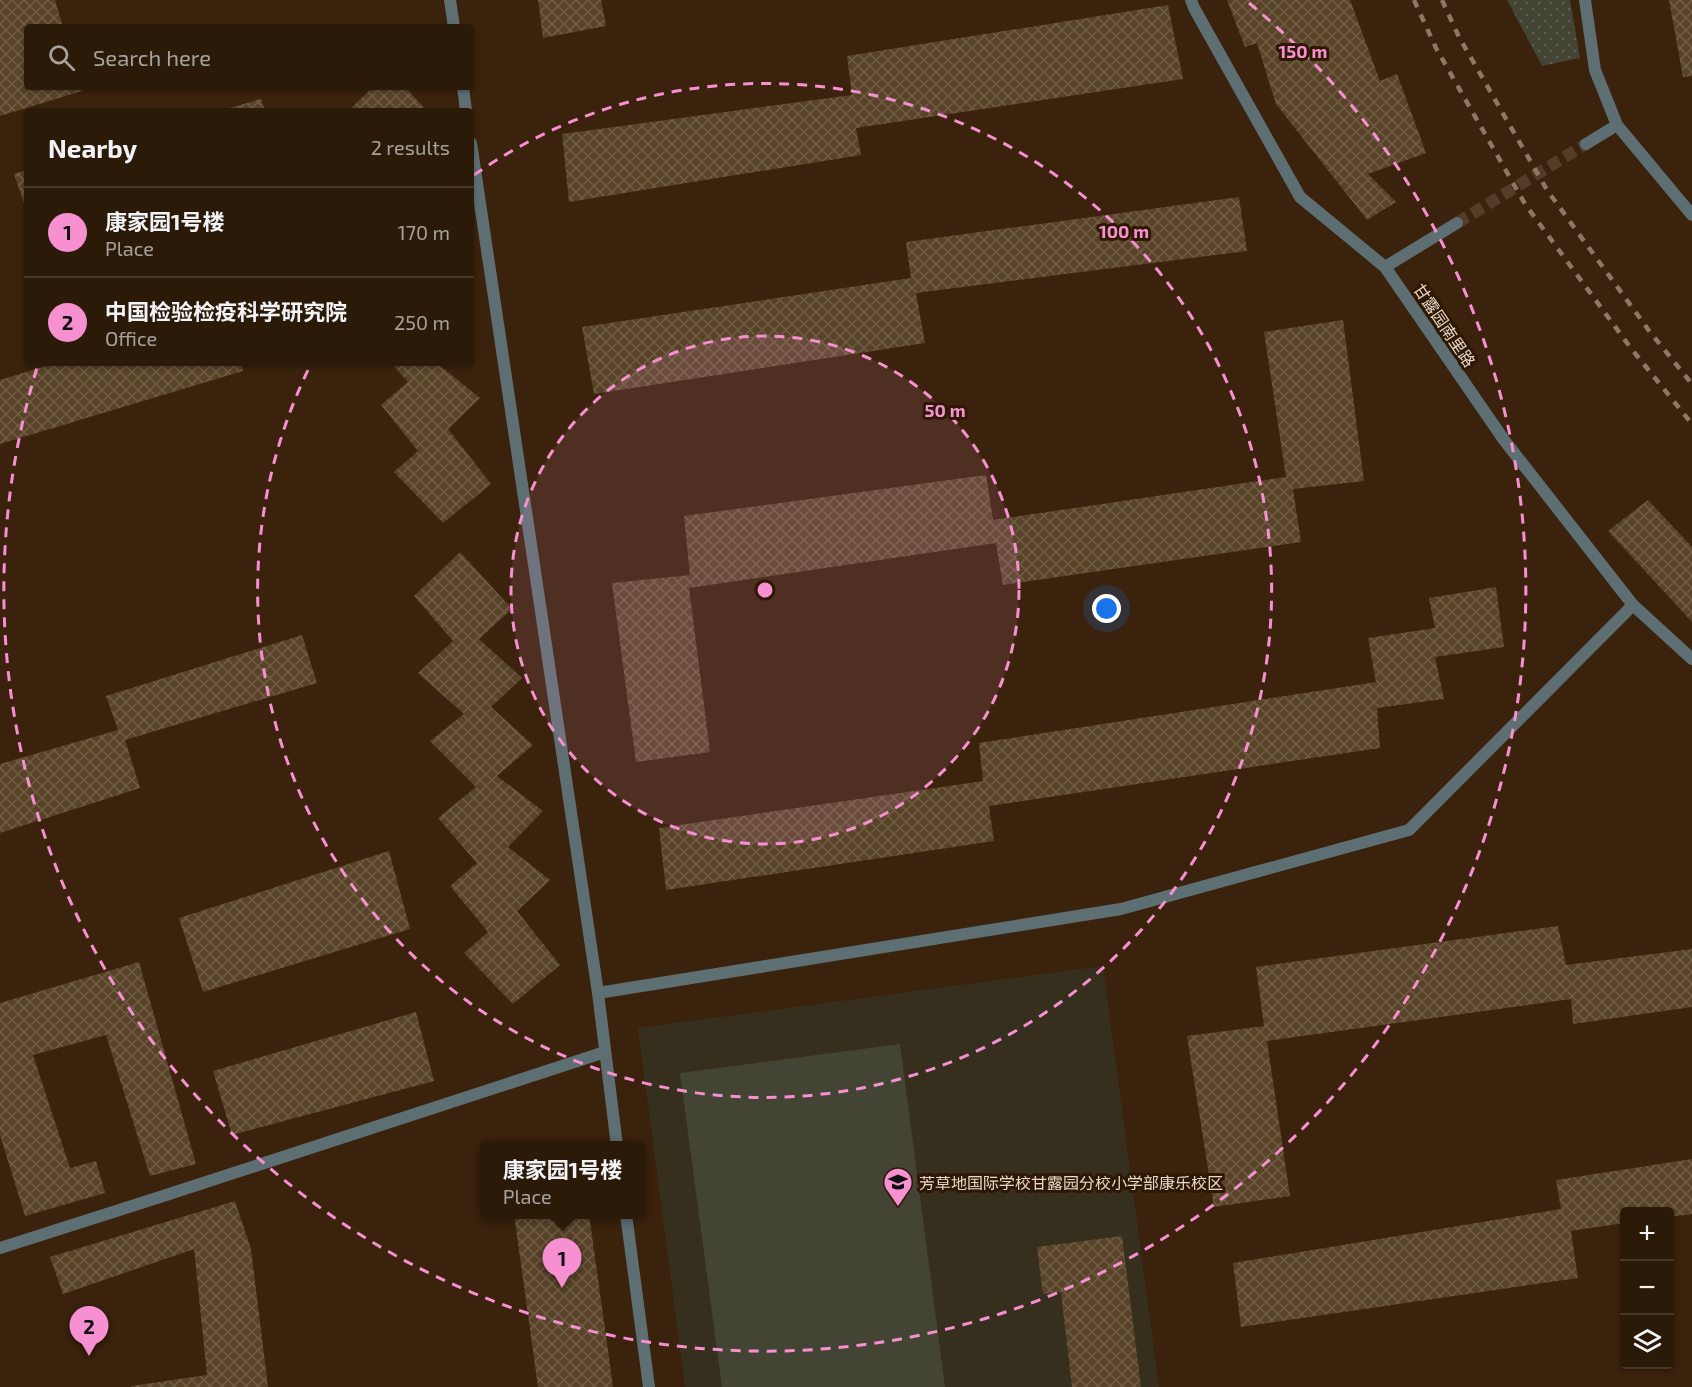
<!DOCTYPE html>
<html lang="en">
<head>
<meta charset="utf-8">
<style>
  :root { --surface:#2c1a09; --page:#342312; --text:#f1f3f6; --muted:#a6a19c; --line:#48382a; --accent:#f690d0 }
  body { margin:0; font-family:"Exo 2","Noto Sans SC",sans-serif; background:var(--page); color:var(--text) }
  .controls { position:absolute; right:18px; bottom:18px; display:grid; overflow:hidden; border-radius:6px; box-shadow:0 2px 4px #0004 }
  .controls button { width:54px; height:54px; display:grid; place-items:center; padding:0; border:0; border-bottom:2px solid var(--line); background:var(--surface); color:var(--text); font:30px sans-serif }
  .you { position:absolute; left:1107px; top:609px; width:21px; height:21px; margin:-15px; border:4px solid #fff; border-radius:50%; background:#1a73e8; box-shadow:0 0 0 9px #1a73e833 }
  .badge { display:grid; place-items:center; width:39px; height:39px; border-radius:50%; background:var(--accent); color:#111; font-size:20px; font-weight:700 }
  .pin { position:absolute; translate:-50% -50px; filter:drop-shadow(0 2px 3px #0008) }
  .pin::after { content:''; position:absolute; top:32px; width:21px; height:18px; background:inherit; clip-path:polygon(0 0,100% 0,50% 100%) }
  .popup { position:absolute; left:480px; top:1141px; width:165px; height:78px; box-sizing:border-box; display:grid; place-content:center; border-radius:6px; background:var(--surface); filter:drop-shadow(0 2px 4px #0005); font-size:20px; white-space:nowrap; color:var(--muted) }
  .popup b { font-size:22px; color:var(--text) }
  .popup::after { content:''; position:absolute; left:50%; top:100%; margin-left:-12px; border:12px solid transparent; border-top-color:var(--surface) }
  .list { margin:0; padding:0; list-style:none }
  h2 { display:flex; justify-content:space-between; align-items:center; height:78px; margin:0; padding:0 24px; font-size:26px }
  h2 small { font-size:20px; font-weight:400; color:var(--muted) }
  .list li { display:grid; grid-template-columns:39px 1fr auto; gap:18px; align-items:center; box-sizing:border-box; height:90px; padding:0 24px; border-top:2px solid var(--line) }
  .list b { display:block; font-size:22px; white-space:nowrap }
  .list p { margin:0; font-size:20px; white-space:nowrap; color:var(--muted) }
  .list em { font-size:20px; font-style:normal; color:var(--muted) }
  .icon { flex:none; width:33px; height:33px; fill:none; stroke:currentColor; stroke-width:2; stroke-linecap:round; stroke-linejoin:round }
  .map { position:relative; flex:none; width:1692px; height:1387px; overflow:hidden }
  .search { position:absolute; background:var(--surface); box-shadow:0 2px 4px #0004; left:24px; top:24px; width:450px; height:66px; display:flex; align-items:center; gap:15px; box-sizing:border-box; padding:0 21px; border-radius:6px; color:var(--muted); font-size:22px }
  .panel { position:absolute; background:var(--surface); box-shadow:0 2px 4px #0004; left:24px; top:108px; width:450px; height:258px; border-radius:6px }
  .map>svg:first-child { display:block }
  .education { fill:#372f1e }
  .park { fill:url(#park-dots) }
  .pitch { fill:#434433 }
  .building { fill:url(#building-cross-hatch) }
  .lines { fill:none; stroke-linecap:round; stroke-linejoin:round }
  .street-tunnel { stroke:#543d28; stroke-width:12; stroke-dasharray:12 6; stroke-linecap:butt }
  .street { stroke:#5d6f73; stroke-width:12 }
  .rail { stroke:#8c7866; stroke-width:4.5; stroke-dasharray:8 8; stroke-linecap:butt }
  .ring { fill:none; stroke:#f690d0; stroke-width:3; stroke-dasharray:10 8 }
  .labels { text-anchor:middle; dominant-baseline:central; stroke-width:6; stroke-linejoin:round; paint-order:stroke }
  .street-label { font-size:16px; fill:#e7d7ca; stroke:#2f1803 }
  .poi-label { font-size:16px; fill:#e7d7ca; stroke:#2f1803; text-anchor:start }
  .centre { fill:#f690d0; stroke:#2f1803; stroke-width:3 }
  .ring-label { font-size:18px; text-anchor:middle; font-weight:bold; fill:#f690d0; stroke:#2f1803; stroke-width:6; stroke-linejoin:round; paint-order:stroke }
</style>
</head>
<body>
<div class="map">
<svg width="1692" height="1387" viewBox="0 0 1692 1387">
  <defs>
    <pattern id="park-dots" width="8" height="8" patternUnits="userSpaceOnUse" patternTransform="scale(1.5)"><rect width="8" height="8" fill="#434433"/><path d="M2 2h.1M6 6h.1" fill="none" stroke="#5e5e4f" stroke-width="1.8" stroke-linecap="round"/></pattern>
    <pattern id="building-cross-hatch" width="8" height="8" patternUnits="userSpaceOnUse" patternTransform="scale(1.5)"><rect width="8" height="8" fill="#584228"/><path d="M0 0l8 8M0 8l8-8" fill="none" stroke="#705d46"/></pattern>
  </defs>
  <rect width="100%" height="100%" fill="#3a220c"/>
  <!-- education -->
  <path class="education" d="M1103,966L1159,1387H685L638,1028Z"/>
  <!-- park -->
  <path class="park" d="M1507,0H1570L1580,58L1542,66Z"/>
  <!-- pitch -->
  <path class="pitch" d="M900,1044L945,1387H722L680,1073Z"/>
  <!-- building -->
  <path class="building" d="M0,0H55L63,27H27V87H81L82,91L0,116Z
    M538,0H601L606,26L543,38Z
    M1227,0H1350L1380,81L1397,74L1426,153L1368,174L1396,202L1367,220L1276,104L1257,43L1245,47Z
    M1669,0H1692V76L1683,77Z
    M1168,5L1183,79L856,128L861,155L569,202L562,134L852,95L847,56Z
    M373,87H405L427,111H348Z
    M261,99L265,111H222V110Z
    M27,170V212L14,174Z
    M1239,197L1247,251L916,293L925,343L594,394L582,327L911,278L906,242Z
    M1343,320L1364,481L1293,489L1301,542L1003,585L996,543L689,588L710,752L636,762L612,583L690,575L684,516L986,475L993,520L1286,477L1264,332Z
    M56,363H241L243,371L0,444V380Z
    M391,363H441L439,365L480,398L448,429L491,484L443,523L394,472L418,451L381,405L408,382Z
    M1648,500L1692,547V622L1608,531Z
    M460,552L512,609L479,639L522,678L491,707L533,745L497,776L543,811L508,847L550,880L517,911L560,965L513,1004L464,953L488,932L450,886L477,863L438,818L476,787L430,741L464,714L418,673L453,641L414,596Z
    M1496,587L1504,647L1435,657L1444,699L1377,708L1380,748L989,806L994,841L666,890L659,828L983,781L979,743L1376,682L1368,638L1435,628L1429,598Z
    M302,635L317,683L125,740L140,788L0,833V764L118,730L106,696Z
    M389,851L410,929L203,992L179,918Z
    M1558,926L1566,965L1692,949V1007L1573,1024L1571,999L1267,1041L1290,1196L1214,1207L1187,1036L1264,1026L1256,967Z
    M139,962L196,1164L150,1176L106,1035L33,1055L70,1168L96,1161L105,1193L25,1216L0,1135V1003Z
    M416,1012L434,1081L232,1135L213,1071Z
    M1692,1159V1214L1670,1217V1212H1624V1223L1571,1231L1578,1278L1241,1327L1233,1263L1561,1209L1556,1180Z
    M235,1201L251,1249L268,1387H131V1386L207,1375L194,1249L63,1294L50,1257Z
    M514,1214H589L613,1387H538Z
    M1122,1236L1141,1387H1072L1061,1292L1043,1294L1037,1247Z"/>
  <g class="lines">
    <!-- street-tunnel -->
    <path class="street-tunnel" d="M1457,223L1586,144"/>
    <!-- street -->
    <path class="street" d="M450,0L454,27
      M1191,0L1194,8L1300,197L1385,267L1504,440L1633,605L1692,659
      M1585,0L1595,70L1617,125L1692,215
      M463,87L466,111
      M471,143L598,993L617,1146
      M1586,144L1617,125
      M1385,267L1457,223
      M598,993L1121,909L1409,830L1633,605
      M626,1214L649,1387
      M0,1248L160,1197L605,1052"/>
    <!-- rail -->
    <path class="rail" d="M1414,0L1436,48L1525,204L1630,347L1692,424
      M1442,0L1459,37L1547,190L1650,332L1692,384"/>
  </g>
  <!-- distance rings -->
  <circle cx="765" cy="590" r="254" fill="#f690d0" fill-opacity=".12"/>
  <g class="ring">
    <circle cx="765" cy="590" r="254"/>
    <path d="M474 175A507 507 0 1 1 311 364"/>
    <path d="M1249 3A761 761 0 1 1 37 368"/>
  </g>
  <!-- icons -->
  <defs>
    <g id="school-pin" transform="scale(1.5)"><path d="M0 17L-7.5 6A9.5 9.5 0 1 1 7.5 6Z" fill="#f690d0" stroke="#2f1803"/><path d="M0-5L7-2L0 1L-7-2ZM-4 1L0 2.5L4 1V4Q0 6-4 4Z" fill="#111"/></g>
  </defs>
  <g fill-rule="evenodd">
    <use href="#school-pin" x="898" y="1182"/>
  </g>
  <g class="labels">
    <!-- street labels -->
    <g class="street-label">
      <text transform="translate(1445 325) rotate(56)">甘露园南里路</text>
    </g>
    <!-- poi labels -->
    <g class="poi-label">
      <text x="919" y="1182">芳草地国际学校甘露园分校小学部康乐校区</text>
    </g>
  </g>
  <circle cx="765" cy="590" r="9" class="centre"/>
  <g class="ring-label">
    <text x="1303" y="58">150 m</text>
    <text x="1124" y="238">100 m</text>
    <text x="945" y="417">50 m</text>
  </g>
</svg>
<div class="controls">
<button>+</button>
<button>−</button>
<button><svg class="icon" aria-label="layers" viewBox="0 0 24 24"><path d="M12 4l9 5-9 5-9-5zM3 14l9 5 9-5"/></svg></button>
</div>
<div class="you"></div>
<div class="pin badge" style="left:562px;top:1288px">1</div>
<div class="popup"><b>康家园1号楼</b>Place</div>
<div class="pin badge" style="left:89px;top:1356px">2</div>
<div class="search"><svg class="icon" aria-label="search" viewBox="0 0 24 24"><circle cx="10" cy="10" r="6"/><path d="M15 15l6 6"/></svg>Search here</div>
<section class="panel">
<h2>Nearby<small>2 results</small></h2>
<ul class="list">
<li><span class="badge">1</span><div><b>康家园1号楼</b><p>Place</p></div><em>170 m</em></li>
<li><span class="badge">2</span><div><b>中国检验检疫科学研究院</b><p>Office</p></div><em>250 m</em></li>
</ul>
</section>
</div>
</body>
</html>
